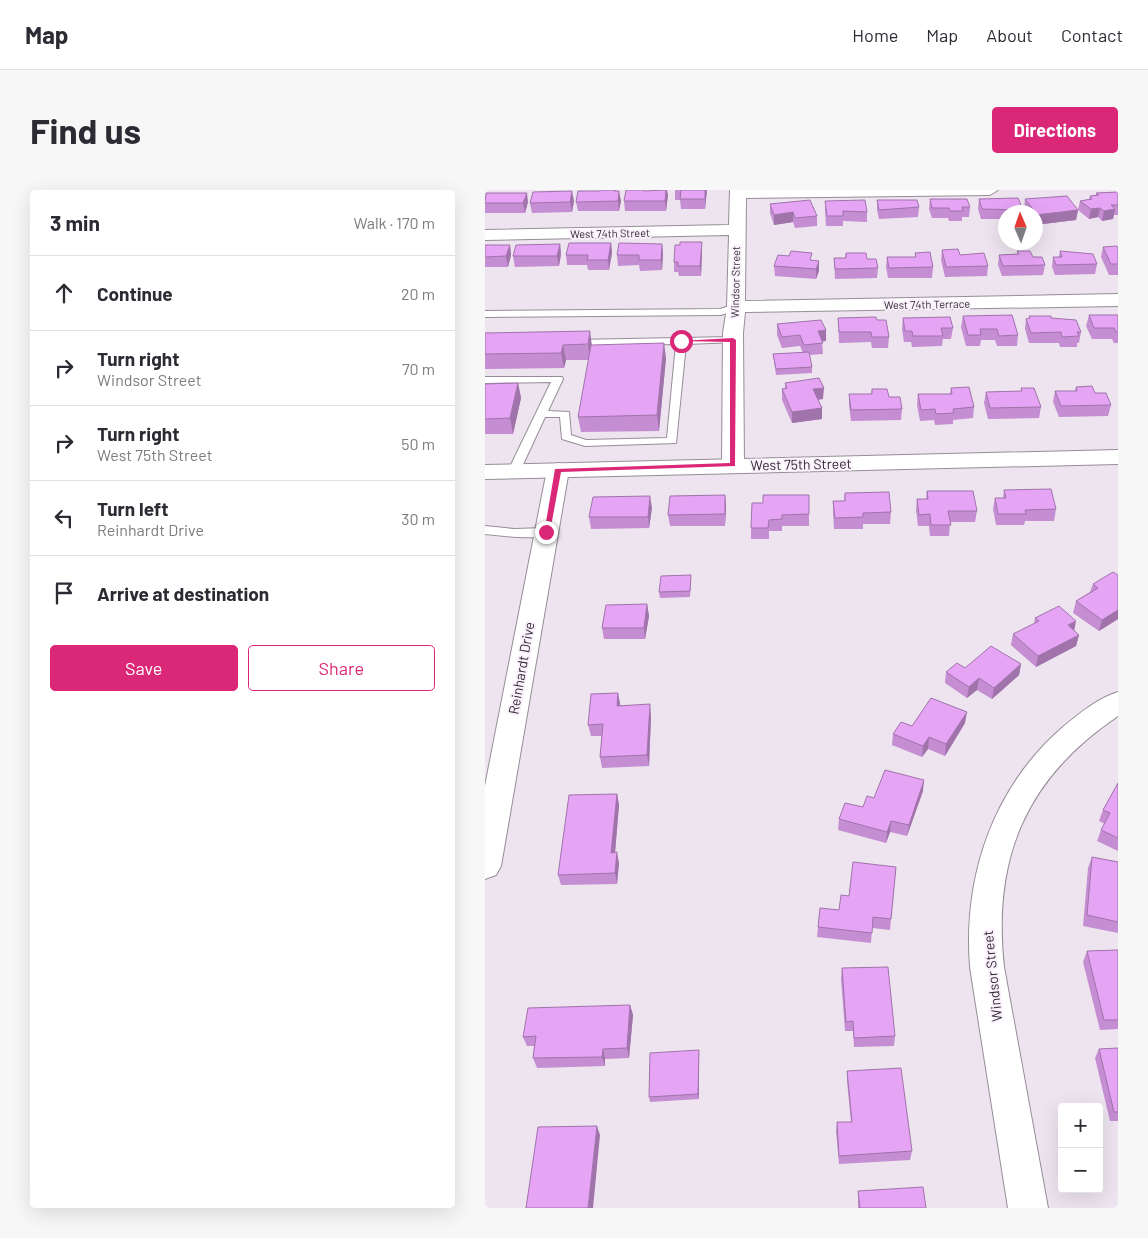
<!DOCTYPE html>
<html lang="en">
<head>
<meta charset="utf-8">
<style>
  :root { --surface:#fff; --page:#f7f7f7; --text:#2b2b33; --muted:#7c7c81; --line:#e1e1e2; --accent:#db2777 }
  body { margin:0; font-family:Barlow,sans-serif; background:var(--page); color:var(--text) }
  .controls { position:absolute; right:15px; bottom:15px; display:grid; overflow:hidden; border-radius:5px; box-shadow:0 5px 20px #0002 }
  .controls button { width:45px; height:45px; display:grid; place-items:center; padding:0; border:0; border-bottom:1px solid var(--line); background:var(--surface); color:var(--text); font:25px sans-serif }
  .compass { position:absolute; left:513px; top:15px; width:45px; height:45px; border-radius:50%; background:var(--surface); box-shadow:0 5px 20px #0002; rotate:358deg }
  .stop { position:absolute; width:15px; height:15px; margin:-11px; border:4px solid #db2777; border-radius:50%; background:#fff }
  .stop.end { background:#db2777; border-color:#fff; box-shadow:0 1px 5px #0008 }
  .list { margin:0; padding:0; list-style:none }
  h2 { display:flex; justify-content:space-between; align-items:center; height:65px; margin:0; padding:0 20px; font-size:21px }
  h2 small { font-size:16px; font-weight:400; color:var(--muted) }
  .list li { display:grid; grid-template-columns:32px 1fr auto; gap:15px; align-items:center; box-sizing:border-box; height:75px; padding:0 20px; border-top:1px solid var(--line) }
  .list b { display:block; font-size:19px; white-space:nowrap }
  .list p { margin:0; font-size:16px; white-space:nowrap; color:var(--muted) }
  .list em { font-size:16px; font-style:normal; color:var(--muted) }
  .actions { display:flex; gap:10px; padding:15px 20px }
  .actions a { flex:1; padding:11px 0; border:1px solid var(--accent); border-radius:5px; text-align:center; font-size:18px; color:var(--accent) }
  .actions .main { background:var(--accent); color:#fff }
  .icon { flex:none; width:28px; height:28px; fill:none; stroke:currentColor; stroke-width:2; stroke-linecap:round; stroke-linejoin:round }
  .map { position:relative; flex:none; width:633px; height:1018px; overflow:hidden; border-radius:5px }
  header { display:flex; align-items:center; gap:30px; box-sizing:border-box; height:70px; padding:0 25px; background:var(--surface); border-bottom:1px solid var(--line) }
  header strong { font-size:24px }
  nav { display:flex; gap:28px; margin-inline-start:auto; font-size:18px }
  .intro { display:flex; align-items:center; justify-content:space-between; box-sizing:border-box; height:120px; padding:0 30px }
  h1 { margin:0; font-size:35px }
  .button { padding:12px 22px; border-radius:5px; background:var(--accent); color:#fff; font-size:18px; font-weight:700 }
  main { display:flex; gap:30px; padding:0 30px }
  aside { flex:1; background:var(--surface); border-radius:5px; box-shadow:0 5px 20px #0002 }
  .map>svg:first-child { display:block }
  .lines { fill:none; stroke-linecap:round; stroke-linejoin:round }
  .service-casing { stroke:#968d98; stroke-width:2 }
  .minor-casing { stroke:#968d98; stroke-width:2 }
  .secondary-casing { stroke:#968d98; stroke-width:2 }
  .service { fill:#fff; fill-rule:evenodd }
  .minor { fill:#fff; fill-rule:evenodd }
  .secondary { fill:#fff; fill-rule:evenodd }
  .wall { fill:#c58dd2 }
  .shaded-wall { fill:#a073ab }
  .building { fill:#e5a4f4; stroke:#a073ab }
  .route { fill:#db2777 }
  .labels { text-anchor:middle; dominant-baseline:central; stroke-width:4; stroke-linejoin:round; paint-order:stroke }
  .far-street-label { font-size:11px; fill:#302c30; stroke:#faf1fd }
  .street-label { font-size:14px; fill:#302c30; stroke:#faf1fd }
</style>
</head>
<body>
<header>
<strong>Map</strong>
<nav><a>Home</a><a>Map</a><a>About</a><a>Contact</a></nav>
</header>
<div class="intro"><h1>Find us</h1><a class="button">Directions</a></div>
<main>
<aside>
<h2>3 min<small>Walk · 170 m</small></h2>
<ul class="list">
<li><svg class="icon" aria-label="ahead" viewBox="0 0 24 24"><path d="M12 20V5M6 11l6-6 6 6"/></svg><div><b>Continue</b></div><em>20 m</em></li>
<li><svg class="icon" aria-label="right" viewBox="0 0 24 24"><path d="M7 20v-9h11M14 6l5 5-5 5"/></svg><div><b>Turn right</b><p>Windsor Street</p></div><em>70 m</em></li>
<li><svg class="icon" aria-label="right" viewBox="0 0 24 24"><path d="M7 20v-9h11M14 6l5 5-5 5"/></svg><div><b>Turn right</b><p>West 75th Street</p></div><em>50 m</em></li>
<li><svg class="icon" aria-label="left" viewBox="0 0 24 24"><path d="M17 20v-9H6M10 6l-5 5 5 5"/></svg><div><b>Turn left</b><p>Reinhardt Drive</p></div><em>30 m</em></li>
<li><svg class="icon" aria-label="arrive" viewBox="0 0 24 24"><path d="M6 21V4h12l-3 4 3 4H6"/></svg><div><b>Arrive at destination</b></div></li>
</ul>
<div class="actions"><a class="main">Save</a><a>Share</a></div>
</aside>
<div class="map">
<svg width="633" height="1018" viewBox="0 0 633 1018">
  <rect width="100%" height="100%" fill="#ede4ef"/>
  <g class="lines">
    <!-- service casing -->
    <g class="service-casing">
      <path id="service" d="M251,114L256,117L254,119L236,125L0,127V121L235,119Z
        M248,147L251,148V152L201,154L191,253L100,256L77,249L75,227H60L35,281L29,284L23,281L66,192L0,193V187H77L78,189L63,221L84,222L86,245L101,250L182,248L191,154L88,156L83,153L88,150Z
        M0,336L29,339L61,338L67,342C58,352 13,345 0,344Z"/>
    </g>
    <!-- minor casing -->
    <g class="minor-casing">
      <path id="minor" d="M245,0H513L505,5L261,8L260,111L633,104V116L260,122L258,143L259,275L256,280L248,282L240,280L237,275L238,143L242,117L244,45L0,50V40L244,35Z
        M73,273L81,275L84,280L16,676L11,685L0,689V596L62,280L65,275Z
        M633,502V526C541,588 507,668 519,777L563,1018H523L485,777C478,686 508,597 579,536C595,523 613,508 633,502Z"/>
    </g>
    <!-- secondary casing -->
    <g class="secondary-casing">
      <path id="secondary" d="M633,260V274L0,289V275Z"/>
    </g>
    <!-- service -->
    <use href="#service" class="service"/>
    <!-- minor -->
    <use href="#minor" class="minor"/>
    <!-- secondary -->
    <use href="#secondary" class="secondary"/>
  </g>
  <!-- wall -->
  <path class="wall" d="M115,0H131L136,11L134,21H93L91,12L115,1Z
    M190,0H222L220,19H196L195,10H190Z
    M161,1H170L183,5L181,21H140L139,11Z
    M633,2V25H629L628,29L617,31L613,27L604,29L593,20L595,11L604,9L605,6L611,5V3Z
    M445,9L485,17L484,27H477V31H464L463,28H447L444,19Z
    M494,9L538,20L537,22H520V29H496L493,19Z
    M540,9L593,20L591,30L550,35V22H541L539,19Z
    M392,10L434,17L433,27L394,29L392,20Z
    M89,11L87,22L47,23L45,13Z
    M340,11L382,22V32L358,31V36H341L340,21Z
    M43,12L40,23H0V13Z
    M285,14L332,26V36L310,38L308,32L289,35L285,23Z
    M126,53L127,63L124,80H103L102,75H82L81,65Z
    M75,54L76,64L74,76L30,77L28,66Z
    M177,54L178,64L177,80L155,81L154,75L133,76L132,65Z
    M0,55H25L26,65L23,77H0Z
    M618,57L633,58V85H624L616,67Z
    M457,60L503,76L502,86L460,87L456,70Z
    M532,61L548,67L560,75L558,85L517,86L513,75L514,65L532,64Z
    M575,61L612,74L610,84L570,85L567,77L568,67H574Z
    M217,62L216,86H194L193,82H189V72Z
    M361,63L382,69L393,78L392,88L350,89L349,68H360Z
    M430,63L448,77L447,88H403L401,77L402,67H430Z
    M327,70L334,81L331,89L290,86L289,76Z
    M604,125H633V153H629L627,149H607L601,136Z
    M478,126L533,145L532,156H512L510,150H496L495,156H481L476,137Z
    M544,126L566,128L596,142L594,153H592V157H575L574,153H544L540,139L541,129H544Z
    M353,128L392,130L404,147L403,158H387L386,152L354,153Z
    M418,128L468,138L466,149H458L457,156L427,157L426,152H419L417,139Z
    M292,134L341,151H337L338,164L324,165L327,177V183L291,185L288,164L318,163L315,156L297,158L292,145Z
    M0,143L107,155L181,168L174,241L96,242L93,227L104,170H81L79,178L0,179Z
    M33,193L36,208L28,244H0V194Z
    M300,193L338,209L333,210L337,218V229L307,233L297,210V199L300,198Z
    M591,197L610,203L626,215L623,226L574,227L568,212L570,201H590Z
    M466,198L489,217L488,228L468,230V234L450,235L449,230L435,231L432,215L433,204H465Z
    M536,198L556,217L554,228L503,229L499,213L501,202L536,201Z
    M387,199L404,207L417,219L416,230L366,231L364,215V204H386Z
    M519,300L571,319L569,331H540L539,335H511L508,319L510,308H518Z
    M442,301L492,321L490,332H465L464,346H445L444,336H433L431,320L432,309H441Z
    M360,303L406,322L405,334H378V339H349L348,323V311H359Z
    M240,305L241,317L240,336H185L183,325Z
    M324,305V336H297V341H284V349H266V338L278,313Z
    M167,318L164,338L106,339L104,327Z
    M633,385V429L614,441L588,423L591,411L605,402L608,394Z
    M206,391L205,407L175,408L174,402Z
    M162,414L164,426L160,449H119L117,438Z
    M550,428L589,441L594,445L591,456L551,477L526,455L528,444L549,434Z
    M536,474L534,485L507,509L492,500L482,508L460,493L461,482L480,478Z
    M133,503L135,515L166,526L164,576L117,578L115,567L117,546H106L103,535Z
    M480,533L460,566L443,559L437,567L407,555L408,544L427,536Z
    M633,593V661L612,651L616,640L620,634L614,631L618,620Z
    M438,601L422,646L405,642L401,653L353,640L354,629L378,617L389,608Z
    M132,604L134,615L130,663L134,673L132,694L76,695L73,685Z
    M607,667L633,672V743L598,736L603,678Z
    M411,677L405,740L387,738L386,753L332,747L333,737L354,720L364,706Z
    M633,760V839L615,840L598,772L602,761Z
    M357,778L410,846L409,856L369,857L368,841H360L356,789Z
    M145,815L148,825L144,868L120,869V876L52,878L48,868L49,856H42L38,847Z
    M633,858V931H625L610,868L614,859Z
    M214,860V909L165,912L164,907Z
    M362,881L427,961L425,970L354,974L351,941L352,932H366L362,891Z
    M373,1001L441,1018H373Z"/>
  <!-- shaded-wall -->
  <path class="shaded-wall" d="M181,0H182L183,5L181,21L180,11Z
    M220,0H222L220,19Z
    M87,1L89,11L87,22L85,12Z
    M134,1L136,11L134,21L133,11Z
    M42,3L43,12L40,23L38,13Z
    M615,18L613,27L604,29L606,19Z
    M630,19L628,29L617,31L619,21Z
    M593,20L591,30L550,35L551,25Z
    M308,22V32L289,35V25Z
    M217,52V62L216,86L215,76Z
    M126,53L127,63L124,80L123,70Z
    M75,54L76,64L74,76L72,66Z
    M177,54L178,64L177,80L176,70Z
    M25,55L26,65L23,77L21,66Z
    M334,71V81L331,89V79Z
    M341,140V151L333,152V141Z
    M105,141L107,156L105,170L103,154Z
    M179,153L181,168L174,241L172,225Z
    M78,155L81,170L79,178L76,163Z
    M33,193L36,208L28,244L25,228Z
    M339,198L338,209L328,210V199Z
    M337,218V229L307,233V222Z
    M240,305L241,317L240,336Z
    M165,306L167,318L164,338L163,327Z
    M162,414L164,426L160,449L159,438Z
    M633,420V429L614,441L617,430Z
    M591,431L589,442L583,435Z
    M594,445L591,456L551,477L553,466Z
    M536,474L534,485L507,509L509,498Z
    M494,488L492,500L482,508L484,497Z
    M133,503L135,514L134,527L132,516Z
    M165,514L166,526L164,576L162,565Z
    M482,522L480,533L460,566L461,554Z
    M444,547L443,559L437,567L438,556Z
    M439,590L438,601L422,646L424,635Z
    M132,604L134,615L129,674L126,663Z
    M406,631L405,642L401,653L402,642Z
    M132,662L134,673L132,694L130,683Z
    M145,815L148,825L144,868L142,858Z
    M118,859L120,869V876L117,867Z
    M214,860V909L213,904Z
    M112,936L115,945L108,1018H103Z"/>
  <!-- building -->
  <path class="building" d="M115,0H130L129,1H134L133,11L91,12L93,1H115Z
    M141,0H159V1L181,0L180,11H139Z
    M196,0H220V9H195Z
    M87,1L85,12L45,13L48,2Z
    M633,2V15H626L630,19L619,21L615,18L606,19L595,11L607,9L605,6L614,5L611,3Z
    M1,3H42L38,13H0Z
    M582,6L593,20L551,25L550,22L540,9Z
    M533,8L538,20L497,19L494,9Z
    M445,9H482L485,17H477L478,21H465L464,18H447Z
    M325,10L332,26L310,28L308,22L289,25L285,14Z
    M380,10L382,22L358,21V26H342L340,11Z
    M392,10H432L434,17L394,20Z
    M195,52H217L215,76H193V72H189L190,55H195Z
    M84,53H126L123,70H102L103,65H81Z
    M134,53L177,54L176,70H154V65H132Z
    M75,54L72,66H28L31,55Z
    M0,55H25L21,66L0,67Z
    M632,56L633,58V74H626L618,57Z
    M473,59L475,65L499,63L503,76L461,77L457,60Z
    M306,61L327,63L325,70L334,71L331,79L289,76L293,65L304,66Z
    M532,61H545L548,67H557L560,75L518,76L514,65L534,64Z
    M575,61L608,64L612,74L571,75L568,67H577Z
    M445,62L448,77L404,78L402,67H431L430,63Z
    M361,63H381L382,69H391L393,78L350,79L349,68H361Z
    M527,125L533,145L514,146L512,139H495L496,145H483L478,126Z
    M604,125H633V142H631L629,138H609Z
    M544,126H566V128L591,130L596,142H592L594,146L577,147L576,142L546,143L541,129L545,128Z
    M391,127L392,130H401L404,147H387L386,142H354L353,128Z
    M465,127L468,138H456L458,146H428L427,141H420L418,128Z
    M336,130L341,140L333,141L338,153L319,155L315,145L297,147L292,134Z
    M105,141L103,154L78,155L76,163L0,164V143Z
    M179,153L172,225L93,227L106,155Z
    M324,162L327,177L291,179L288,164Z
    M334,188L339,198L328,199L337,218L307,222L297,199L302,198L300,193Z
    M33,193L25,228L0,229V194Z
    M607,196L610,203H621L626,215L576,216L570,201H592L591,197Z
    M484,197L489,217L468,219L469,223L451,224L450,219L436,220L433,204H467L466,198Z
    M536,198H549L556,217L505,218L501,202L537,201Z
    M387,199H402L404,207H415L417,219L366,220L364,204H387Z
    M566,299L571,319L540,320L541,324H513L510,308H521L519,300Z
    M442,301H488L492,321H463L466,335H446L445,324L434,325L432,309H443Z
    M404,302L406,322L378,323V327L350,328L348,311H360V303Z
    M240,305V324L183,325L185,306Z
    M278,305H324V324L297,325V329L284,330L283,338H266L267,313H278Z
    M165,306L163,327H104L108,307Z
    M628,382L633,385V420L617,430L591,411L613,398L608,394Z
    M206,385L205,401L174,402L176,386Z
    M162,414L159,438H117L121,415Z
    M574,416L591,431L583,435L594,445L553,466L528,444L554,431L550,428Z
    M506,456L536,474L509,498L494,488L484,497L461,482L472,473L480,478Z
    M133,503L132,516L165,514L162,565L115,567L118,534L103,535L106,504Z
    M446,508L482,522L461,554L444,547L438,556L408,544L416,532L427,536Z
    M400,580L439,590L424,635L406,631L402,642L354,629L360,613L378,617L382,606L389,608Z
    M633,593V648L616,640L625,623L618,620Z
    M132,604L126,663L132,662L130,683L73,685L84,605Z
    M607,667L633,672V732L602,725Z
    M368,672L411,677L406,729L388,727L387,743L333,737L335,718L354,720L356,705L364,706Z
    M633,760V830H619L602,761Z
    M403,777L410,846L369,848L368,831L361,832L357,778Z
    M145,815L142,858L118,859L117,867L48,868L51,846L38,847L43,818Z
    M633,858V922H629L614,859Z
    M214,860L213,904L164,907L165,863Z
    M416,878L427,961L354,966L352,932H367L362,881Z
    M112,936L103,1018H41L53,937Z
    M438,997L441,1018H375L373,1001Z"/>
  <!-- route -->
  <path class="route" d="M248,148L251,150L250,276L76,282L65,342L59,344L70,279L245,273V152L193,151Z"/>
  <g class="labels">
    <!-- far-street labels -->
    <g class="far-street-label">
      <text transform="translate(125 43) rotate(-1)">West 74th Street</text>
      <text transform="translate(250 92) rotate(-89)">Windsor Street</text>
      <text transform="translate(442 114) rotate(-1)">West 74th Terrace</text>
    </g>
    <!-- street labels -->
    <g class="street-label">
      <text transform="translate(316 274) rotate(-1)">West 75th Street</text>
      <text transform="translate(36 478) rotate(-80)">Reinhardt Drive</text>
      <text transform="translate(507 786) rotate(-96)">Windsor Street</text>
    </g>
  </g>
</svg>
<div class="controls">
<button>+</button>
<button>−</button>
</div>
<svg class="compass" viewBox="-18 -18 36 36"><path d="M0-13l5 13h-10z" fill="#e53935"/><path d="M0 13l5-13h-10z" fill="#7c7c81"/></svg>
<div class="stop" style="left:196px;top:151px"></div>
<div class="stop end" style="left:61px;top:342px"></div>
</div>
</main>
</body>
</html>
